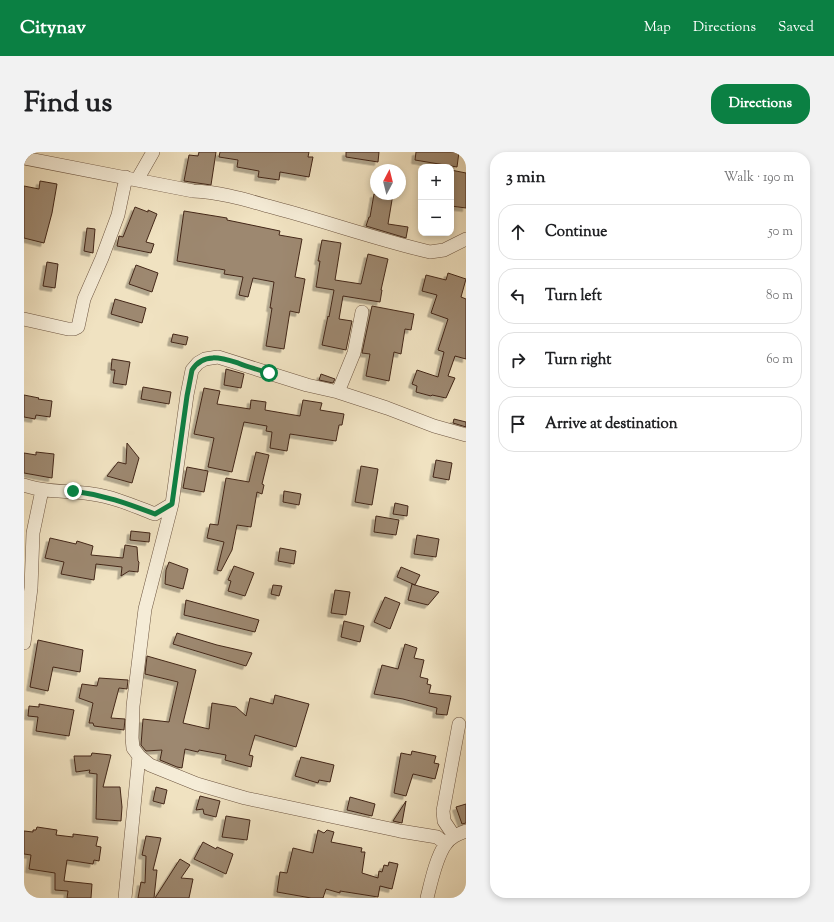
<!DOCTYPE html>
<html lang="en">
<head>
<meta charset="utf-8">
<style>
  :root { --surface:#fff; --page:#f2f2f2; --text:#202124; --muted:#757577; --line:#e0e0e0; --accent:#0b8043 }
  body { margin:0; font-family:"Sorts Mill Goudy",serif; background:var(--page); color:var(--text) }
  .controls { position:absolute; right:12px; top:12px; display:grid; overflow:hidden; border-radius:8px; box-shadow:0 2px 6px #0003 }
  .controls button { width:36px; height:36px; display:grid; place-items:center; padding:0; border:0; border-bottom:1px solid var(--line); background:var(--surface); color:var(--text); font:20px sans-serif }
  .compass { position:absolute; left:346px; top:12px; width:36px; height:36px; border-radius:50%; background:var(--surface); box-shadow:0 2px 6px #0003; rotate:7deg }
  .stop { position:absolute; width:12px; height:12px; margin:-9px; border:3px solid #0b8043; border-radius:50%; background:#fff }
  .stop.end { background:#0b8043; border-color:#fff; box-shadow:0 1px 4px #0008 }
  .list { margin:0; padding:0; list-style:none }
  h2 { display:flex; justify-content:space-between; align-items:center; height:52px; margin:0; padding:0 16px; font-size:17px }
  h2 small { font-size:13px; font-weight:400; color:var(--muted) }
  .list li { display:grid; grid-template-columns:26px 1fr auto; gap:12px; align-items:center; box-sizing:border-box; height:56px; margin:0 8px 8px; padding:0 8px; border:1px solid var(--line); border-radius:16px }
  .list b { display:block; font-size:15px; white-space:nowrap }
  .list em { font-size:13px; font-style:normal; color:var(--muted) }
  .icon { flex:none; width:22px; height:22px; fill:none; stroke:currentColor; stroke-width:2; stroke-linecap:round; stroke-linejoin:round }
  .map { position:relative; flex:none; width:442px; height:746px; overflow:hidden; border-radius:16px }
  header { display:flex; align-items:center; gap:24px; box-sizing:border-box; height:56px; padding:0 20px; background:var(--accent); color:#fff }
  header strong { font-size:19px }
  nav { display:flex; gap:22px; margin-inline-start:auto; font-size:14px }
  .intro { display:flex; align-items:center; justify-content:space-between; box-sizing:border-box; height:96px; padding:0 24px }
  h1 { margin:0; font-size:28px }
  .button { padding:10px 18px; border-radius:16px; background:var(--accent); color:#fff; font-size:14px; font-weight:700 }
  main { display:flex; gap:24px; padding:0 24px }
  aside { flex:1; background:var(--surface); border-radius:16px; box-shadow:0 2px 6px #0003 }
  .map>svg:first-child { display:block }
  .building { fill:#9d8870; stroke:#432718; filter:url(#shadow) }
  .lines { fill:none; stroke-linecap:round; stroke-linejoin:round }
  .minor-casing { stroke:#6e5642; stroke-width:14 }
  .minor { stroke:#f5ecd7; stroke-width:13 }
  .route { stroke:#0b8043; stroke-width:5 }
</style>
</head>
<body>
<header>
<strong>Citynav</strong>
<nav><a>Map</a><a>Directions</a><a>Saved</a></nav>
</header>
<div class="intro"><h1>Find us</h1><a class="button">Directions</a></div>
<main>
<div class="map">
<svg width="442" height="746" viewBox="0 0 442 746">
  <defs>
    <filter id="shadow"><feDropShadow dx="-3.5" dy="3.5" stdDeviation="0" flood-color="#0004"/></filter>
  </defs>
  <rect width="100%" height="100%" fill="#f0e2c1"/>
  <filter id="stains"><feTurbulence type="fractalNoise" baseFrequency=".005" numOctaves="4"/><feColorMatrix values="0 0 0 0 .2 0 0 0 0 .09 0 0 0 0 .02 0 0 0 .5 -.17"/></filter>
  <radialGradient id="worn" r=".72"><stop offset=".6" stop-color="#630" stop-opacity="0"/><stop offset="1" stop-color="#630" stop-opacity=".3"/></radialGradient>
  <!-- building -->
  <path class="building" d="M175,0H192L187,33L160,29L165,3L174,4Z
    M196,0H285L284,5H289L285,25L256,20L255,28L234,25L235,19L213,15L214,8L195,5Z
    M322,0H355L354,10L322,5Z
    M392,0H435L433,15L391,8Z
    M427,18L442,21V56L427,54Z
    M16,29L33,32L28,61L20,91L0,86V34L15,37Z
    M350,42H369L364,72L384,75L382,86L342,74L345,65H346Z
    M111,55L124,60V58L133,62L122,90L130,92L127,101L93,94L95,84L99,85Z
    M160,59L203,66V68L256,79L255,83L278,87L271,125L281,127L275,161L266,159L260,197L242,194L248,156H246L250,130L229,126L224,145L215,143L219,125L200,122L201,118L153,109Z
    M63,76L71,77L69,101L60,99Z
    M298,88L317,91L311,128L337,132L344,102L364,107L357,138H358L356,150L319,144L315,167L328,169L322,198L298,193L304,164L305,165L310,138L292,135L296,109H294Z
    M23,110L34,112L31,136L19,134Z
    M112,113L134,121L128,140L105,132Z
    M424,121L442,127L437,145L442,147V207L431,204L424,224L431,226L422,246L408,243L407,244L392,240L393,234L388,232L393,218L414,225L420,200L414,198L424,167L407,161L413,143L398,139L402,123L422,128Z
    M91,147L122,156L118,171L87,162Z
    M348,154L390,162L387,178L381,177L377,202L370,200L365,229L342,224L346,202L338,201Z
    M149,182L164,185L162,193L147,190Z
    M88,207L106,210L102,233L89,231L91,218H87Z
    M202,217L220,222L217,236L200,233Z
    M297,222L311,227L309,231L295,228Z
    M119,235L147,240L145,252L117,247Z
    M180,236L196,239L193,252L226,257L227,248L242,250L241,258L276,264L279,248L298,251L296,258L320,262L318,273H315L312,289L266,282L263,299L246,296L248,280L242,279L243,274L220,270L208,320L184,315L190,286L170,282Z
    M0,243L15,246L14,247L28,249L26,265L12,263L11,267L0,265Z
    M430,267L442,270V275L429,271Z
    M103,291L115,306L108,331L83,324L94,310L102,312Z
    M12,300L30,302L28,326L0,321V301L12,303Z
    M232,300L245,303L238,332L240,333L238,342L233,340L227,375L213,373L208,398L197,419L193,418L200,390L183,386L186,372L194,373L202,326L225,330Z
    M412,308L428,311L425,328L409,325Z
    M337,314L354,317L348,353L331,350Z
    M163,315L184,319L180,340L159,336Z
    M260,339L277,342L275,353L259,350Z
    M371,351L384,354L383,364L369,362Z
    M352,364L375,368L372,383L350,380Z
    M107,379L126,381L125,390L106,388Z
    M393,383L415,387L412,405L390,402Z
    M26,386L52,392L53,389L69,394L67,403L99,406L101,393L113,395L114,409L115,410L114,420L105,419L97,424L98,415L72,412L70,428L37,422L40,410L21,406Z
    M256,396L272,399L270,412L254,409Z
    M145,410L164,417L159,437L141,432L142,418Z
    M210,414L230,421L221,444L204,439L207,429L204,428Z
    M377,415L396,423L391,433L373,425Z
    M388,432L391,433L415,440L404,453L384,448Z
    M249,433L258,434L255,444L247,442Z
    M311,438L326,440L322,463L307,461Z
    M361,445L376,451L366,477L350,470Z
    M162,448L235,468L231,480L160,463Z
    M320,469L340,474L336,490L317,485Z
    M153,481L193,493L228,501L222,514L149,492Z
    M14,488L59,498L56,520L29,515L24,539L6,535Z
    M381,492L393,496L390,506L400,508L396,525L404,527L403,532L407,533L405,541L427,544L423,563L412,562L413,556L379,547L350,542L358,513L374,517Z
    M123,504L172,518L159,571L185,577L188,551L212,555L222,564L226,546L249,552L251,543L285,552L272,595L231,583L225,603L229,604L227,615L201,608L202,603L175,598L174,600L161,597L158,616L153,615L136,608L138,598L122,599L117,593L119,567L145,570L154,530L121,522Z
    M75,526L104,528L103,537L95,536L87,566L101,567L100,578L70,574L69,571H65L69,551L55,546L58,532L73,534Z
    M15,552L50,558L45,584L12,579L14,565L4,564L5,554L15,555Z
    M388,599L412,604L410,611L415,612L411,627L389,622L382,644L370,641L377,601L387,603Z
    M68,601L87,603L79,635H96L98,655L97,669L72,667L73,622L65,621L66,618L52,620L50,604H67Z
    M277,605L310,613L306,630L295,628L294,631L271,624Z
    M132,635L143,638L140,652L129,649Z
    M176,644L196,649L192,665L180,662L179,657L172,658Z
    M326,645L351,652L348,664L323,658Z
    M382,649L378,671L369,669Z
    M442,652V671L438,672L432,655Z
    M202,664L226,668L223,688L198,685Z
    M13,675L33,678L32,683L49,685V682L74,685L72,694L77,695L75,709L70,708L69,712L43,708L40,729L68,732L67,746H43L44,739L31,738V721L5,717L7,703L0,702V679L9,680V678H12Z
    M294,678L300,681L303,678L310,680L307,690L338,696L337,700H341L338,721L354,726L355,719L358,720L360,713L364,714L365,710L374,712L368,737L356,734L354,745L316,739V741L302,737L299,746H287L253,740L256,720L263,721L269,696L289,701Z
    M122,684L137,686L129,718H133L130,746H114L117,730L121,731L122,704L118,703Z
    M179,690L192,697L193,695L209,702L202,722L170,707Z
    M156,707L166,713L157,726L169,727L165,746H131Z"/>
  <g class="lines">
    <!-- minor casing -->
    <g class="minor-casing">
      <path id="minor" d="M0,6L169,39C195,40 219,47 244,54C298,68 351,87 406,100L420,98L442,87
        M113,28L129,0
        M0,167L44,177H50L54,175L60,147L78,106L94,63L102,25
        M314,240L330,201L338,160
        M0,333C22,341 45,338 68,342C90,345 110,354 131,362L148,352
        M0,491L7,436L9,381L18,338
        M430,684L420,669L419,659L435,572
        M422,692L413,685L376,679L221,646L173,632L126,613L115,604L109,596L108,586L109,554L121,457L148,352L163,243L168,218L174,211L181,207L194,205L283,233L314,240L363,256L410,274L442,283
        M101,746L115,604
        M403,746C407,730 412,706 421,693C426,685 434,682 442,679"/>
    </g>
    <!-- minor -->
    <use href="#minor" class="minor"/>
  </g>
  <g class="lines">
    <!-- route -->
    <path class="route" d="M49,339C80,343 102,351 131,362L148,352L163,244L168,218C179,200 198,206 214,211C224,215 235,218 245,221"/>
  </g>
  <rect width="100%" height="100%" filter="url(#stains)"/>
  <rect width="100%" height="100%" fill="url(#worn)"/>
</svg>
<div class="controls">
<button>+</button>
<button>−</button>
</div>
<svg class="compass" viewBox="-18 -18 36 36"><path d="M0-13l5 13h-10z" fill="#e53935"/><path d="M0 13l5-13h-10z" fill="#757577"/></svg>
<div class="stop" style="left:245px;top:221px"></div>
<div class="stop end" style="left:49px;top:339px"></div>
</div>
<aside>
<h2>3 min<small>Walk · 190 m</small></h2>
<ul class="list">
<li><svg class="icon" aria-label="ahead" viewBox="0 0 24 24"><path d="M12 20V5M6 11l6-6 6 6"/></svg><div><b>Continue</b></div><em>50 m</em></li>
<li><svg class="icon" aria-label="left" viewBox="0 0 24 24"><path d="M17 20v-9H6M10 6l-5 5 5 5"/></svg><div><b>Turn left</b></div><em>80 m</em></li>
<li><svg class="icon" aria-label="right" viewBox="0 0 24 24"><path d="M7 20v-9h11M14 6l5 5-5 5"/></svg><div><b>Turn right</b></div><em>60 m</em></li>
<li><svg class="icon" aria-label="arrive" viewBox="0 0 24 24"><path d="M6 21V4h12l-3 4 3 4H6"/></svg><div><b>Arrive at destination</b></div></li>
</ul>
</aside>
</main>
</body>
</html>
